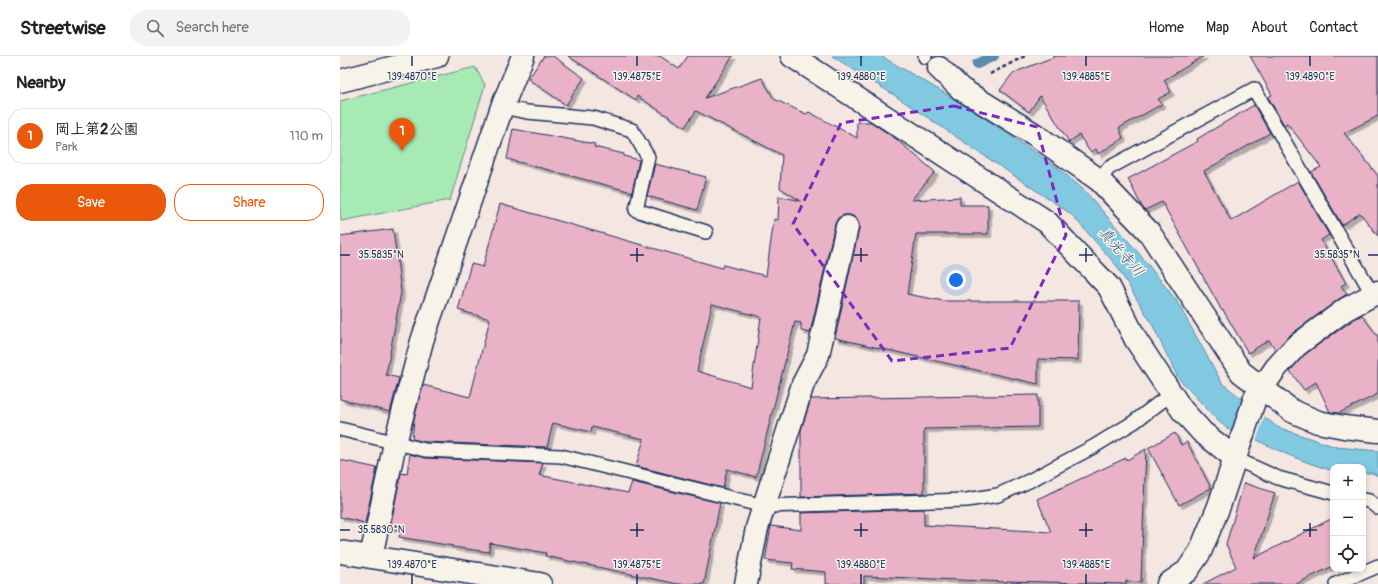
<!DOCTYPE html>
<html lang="en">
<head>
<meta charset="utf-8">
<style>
  :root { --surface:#fff; --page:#f2f2f2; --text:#222; --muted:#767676; --line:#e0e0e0; --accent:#ea580c }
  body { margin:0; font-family:Pangolin,"Klee One",sans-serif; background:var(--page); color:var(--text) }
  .controls { position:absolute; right:12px; bottom:12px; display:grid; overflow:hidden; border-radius:8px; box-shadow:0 2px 6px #0003 }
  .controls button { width:36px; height:36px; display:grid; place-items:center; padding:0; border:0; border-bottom:1px solid var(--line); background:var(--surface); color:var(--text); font:20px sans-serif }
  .you { position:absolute; left:616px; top:224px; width:14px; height:14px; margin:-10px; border:3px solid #fff; border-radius:50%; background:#1a73e8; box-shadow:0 0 0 6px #1a73e833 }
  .badge { display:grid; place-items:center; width:26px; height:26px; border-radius:50%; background:var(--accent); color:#fff; font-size:13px; font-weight:700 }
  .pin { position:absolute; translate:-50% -33px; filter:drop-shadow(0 1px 2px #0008) }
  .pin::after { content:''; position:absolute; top:21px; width:14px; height:12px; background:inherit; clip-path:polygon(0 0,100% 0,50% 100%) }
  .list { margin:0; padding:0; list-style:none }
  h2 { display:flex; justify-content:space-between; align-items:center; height:52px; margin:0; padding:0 16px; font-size:17px }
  h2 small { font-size:13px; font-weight:400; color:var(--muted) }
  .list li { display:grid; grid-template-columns:26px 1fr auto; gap:12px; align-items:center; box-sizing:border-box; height:56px; margin:0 8px 8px; padding:0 8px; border:1px solid var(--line); border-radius:16px }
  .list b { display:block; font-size:15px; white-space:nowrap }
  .list p { margin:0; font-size:13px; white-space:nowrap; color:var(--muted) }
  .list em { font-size:13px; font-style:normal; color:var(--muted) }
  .actions { display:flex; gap:8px; padding:12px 16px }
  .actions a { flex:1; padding:9px 0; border:1px solid var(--accent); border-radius:16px; text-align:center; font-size:14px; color:var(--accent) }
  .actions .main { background:var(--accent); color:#fff }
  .icon { flex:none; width:22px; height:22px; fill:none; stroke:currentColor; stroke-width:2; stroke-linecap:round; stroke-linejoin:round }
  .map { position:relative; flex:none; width:1038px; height:528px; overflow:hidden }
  header { display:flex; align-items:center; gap:24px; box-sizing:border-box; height:56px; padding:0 20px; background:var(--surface); border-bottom:1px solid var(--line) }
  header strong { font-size:19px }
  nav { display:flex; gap:22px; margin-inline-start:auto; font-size:14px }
  .search { width:280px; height:36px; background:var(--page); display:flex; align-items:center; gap:10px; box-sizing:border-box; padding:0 14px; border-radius:16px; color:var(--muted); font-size:15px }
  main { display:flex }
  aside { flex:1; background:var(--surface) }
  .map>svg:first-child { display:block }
  .green { fill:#a7eab4; stroke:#618c89 }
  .water { fill:#81c9e1; stroke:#588bad }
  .pier { fill:#f4e6e1 }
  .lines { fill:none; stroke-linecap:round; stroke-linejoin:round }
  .stream { stroke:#588bad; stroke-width:10 }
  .building { fill:#eab2c6; stroke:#1b2f5e; fill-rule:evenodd; filter:url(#shadow) }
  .service-casing { stroke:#1b2f5e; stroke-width:16 }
  .minor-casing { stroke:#1b2f5e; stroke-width:25 }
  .path { stroke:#1b2f5e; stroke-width:2.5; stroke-dasharray:4 3; stroke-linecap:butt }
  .service { stroke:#f7f3e8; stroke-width:13 }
  .minor { stroke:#f7f3e8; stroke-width:22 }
  .marked { fill:none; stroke:#7b2cbf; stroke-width:3; stroke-dasharray:8 5; stroke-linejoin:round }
  .ticks { fill:none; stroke:#1b2f5e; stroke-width:1.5 }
  .labels { text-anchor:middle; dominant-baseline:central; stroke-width:3; stroke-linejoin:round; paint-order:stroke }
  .water-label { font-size:15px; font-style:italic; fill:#34567f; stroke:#f7f3e8 }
  .ticks-label { font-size:10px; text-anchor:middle; fill:#1b2f5e; stroke:#f7f3e8; stroke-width:3; stroke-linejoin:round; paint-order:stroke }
</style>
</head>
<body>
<header>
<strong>Streetwise</strong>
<div class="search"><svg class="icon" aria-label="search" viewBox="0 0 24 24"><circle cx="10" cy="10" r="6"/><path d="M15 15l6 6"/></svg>Search here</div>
<nav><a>Home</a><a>Map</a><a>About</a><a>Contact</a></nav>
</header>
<main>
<aside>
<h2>Nearby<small></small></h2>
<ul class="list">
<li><span class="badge">1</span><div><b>岡上第2公園</b><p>Park</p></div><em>110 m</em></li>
</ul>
<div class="actions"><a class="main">Save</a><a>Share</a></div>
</aside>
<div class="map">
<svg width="1038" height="528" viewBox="0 0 1038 528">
  <defs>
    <filter id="shadow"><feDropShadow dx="3.5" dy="3.5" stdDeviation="0" flood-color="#0004"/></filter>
  </defs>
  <rect width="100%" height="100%" fill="#f4e6e1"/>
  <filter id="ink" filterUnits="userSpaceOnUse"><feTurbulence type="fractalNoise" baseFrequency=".025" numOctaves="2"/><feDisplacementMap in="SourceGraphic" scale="8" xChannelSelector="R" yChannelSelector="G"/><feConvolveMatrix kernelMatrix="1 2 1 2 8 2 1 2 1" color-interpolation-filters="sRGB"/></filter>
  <g filter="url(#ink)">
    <!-- green -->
    <path class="green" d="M135,11L145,29L110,144L1,165L0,158V45Z"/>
    <!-- water -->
    <path class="water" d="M492,0H541L630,52L718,112L745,135L797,195L836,244L882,327L937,371L996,391L1038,395V420L1032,417H1023V411H993V415C958,404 929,392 898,373L892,376L878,365L838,322L811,266L776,209L731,158L557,41Z"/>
    <!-- pier -->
    <path class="pier" d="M903,341L925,359L916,386L897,375L891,377Z"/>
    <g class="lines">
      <!-- stream -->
      <path class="stream" d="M637,8L654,0"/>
    </g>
    <!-- building -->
    <path class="building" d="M204,0H213L244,22L226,49L188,23Z
      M228,0H320L339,13L348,0H393L365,42L422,22L434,43L466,58L469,56L517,82V66H531L556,83L595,116L571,144L620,141V149H648V178H576L567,238L604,245H739L738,304L698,303V328L495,282L519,173V168L516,162L510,159H504L498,162L495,168L470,277L461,275V267L455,266L416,421L387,413L383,432L296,410L304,383L252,371L251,376L213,367L207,391L86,386L72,383L74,363L83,329L130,341L150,263L118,254L131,208L143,211L160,148L382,212L383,209L426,220L434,163L438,164L439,140L461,145L440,132L442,99L356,55L345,71L297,40L296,44ZM372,248L421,261L411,331L357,315Z
      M716,0H864L824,24L831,36L818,43L822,48L779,72L783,82L758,98L756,93L750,96L739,79L729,86L700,40L689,56L660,34L673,17Z
      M910,0H1038V60L1004,77L1038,120V180L1020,157L1002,169L971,116L981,111L947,67L944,69L928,41L932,39Z
      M914,49L930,77L864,115L891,165L958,125L989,179L981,184L1006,227L1001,230L1007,238L999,243L949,280L936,294L929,284L908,297L883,254L882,255L822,146L805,154L802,151L788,123L858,85L857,83Z
      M173,73L255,88L254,91L284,98V100L299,104L292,136L167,103Z
      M315,108L366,121L357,154L307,140Z
      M53,173L61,236L46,319L59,322L50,356L0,343V180Z
      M1022,259L1038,281V338L999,357L990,356L976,326L964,334L950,315L964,299L1013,264Z
      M698,339V371L584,373V437L461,441V374L471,343Z
      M835,377L841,389L847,386L871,432L839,449L808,392Z
      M806,393L801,526L786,525V528L667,525V526L524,520V528H486V516L452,513L453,507L425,504L431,470L461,474V457L584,453V469L711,476L697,443L786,402L787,404Z
      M70,398L85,402L203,407L199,419L288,437L292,426L380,447L364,528H338L205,500L206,497L150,487L149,496L112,491L113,490L59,481L61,474L50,472L61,417L67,418Z
      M0,404L37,412L25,467L0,461Z
      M904,427L935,437L914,502L993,462V510L956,528H863L896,511L886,488Z"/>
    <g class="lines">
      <!-- service casing -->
      <g class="service-casing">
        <path id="service" d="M585,1V0
          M162,51L187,56L253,62L292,74L308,101L296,154L366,176
          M759,124L769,112L914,33L1033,239
          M0,373L85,394L221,400L424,450L627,444L658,439L689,425L753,391L794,366L831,338
          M896,403L938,422L993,437
          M1023,444L1029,445L1038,452
          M996,528L1038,510"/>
      </g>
      <!-- minor casing -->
      <g class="minor-casing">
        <path id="minor" d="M452,0L707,166L769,231L796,284L842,354L862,376L896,403
          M599,12L621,33L694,78L759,124L809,176L901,316L952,355L978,366L1004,371L1038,375
          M0,25L97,0
          M0,496L200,528
          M31,501L55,387L82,285L162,51L183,0
          M406,528L417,472L424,450L463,328L478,299L507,171
          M828,528L847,515L860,496L879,450L915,342L936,312L956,290L1006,253L1038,236"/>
      </g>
      <!-- path -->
      <path class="path" d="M650,18L685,0"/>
      <!-- service -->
      <use href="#service" class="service"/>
      <!-- minor -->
      <use href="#minor" class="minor"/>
    </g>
  </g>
  <!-- marked area -->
  <path class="marked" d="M614,50L697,71L726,179L670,292L552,305L453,168L501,67Z"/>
  <!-- ticks -->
  <path class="ticks" d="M72,0V10M297,0V10M521,0V10M746,0V10M970,0V10M297,192V206M521,192V206M746,192V206M0,199H10M290,199H304M514,199H528M739,199H753M1028,199H1038M297,467V481M521,467V481M746,467V481M970,467V481M0,474H10M290,474H304M514,474H528M739,474H753M963,474H977M72,518V528M297,518V528M521,518V528M746,518V528"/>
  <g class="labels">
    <!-- water labels -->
    <g class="water-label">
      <text transform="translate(781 196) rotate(49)">真光寺川</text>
    </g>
  </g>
  <g class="ticks-label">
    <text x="72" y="24">139.4870°E</text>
    <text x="297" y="24">139.4875°E</text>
    <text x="521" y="24">139.4880°E</text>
    <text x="746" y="24">139.4885°E</text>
    <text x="970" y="24">139.4890°E</text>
    <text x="41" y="202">35.5835°N</text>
    <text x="997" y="202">35.5835°N</text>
    <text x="41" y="477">35.5830°N</text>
    <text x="72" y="512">139.4870°E</text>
    <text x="297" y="512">139.4875°E</text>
    <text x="521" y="512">139.4880°E</text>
    <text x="746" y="512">139.4885°E</text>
  </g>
</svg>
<div class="controls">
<button>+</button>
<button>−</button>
<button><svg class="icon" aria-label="locate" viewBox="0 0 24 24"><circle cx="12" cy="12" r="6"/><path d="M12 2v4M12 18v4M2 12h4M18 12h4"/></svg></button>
</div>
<div class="you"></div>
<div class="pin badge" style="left:62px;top:95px">1</div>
</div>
</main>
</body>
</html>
